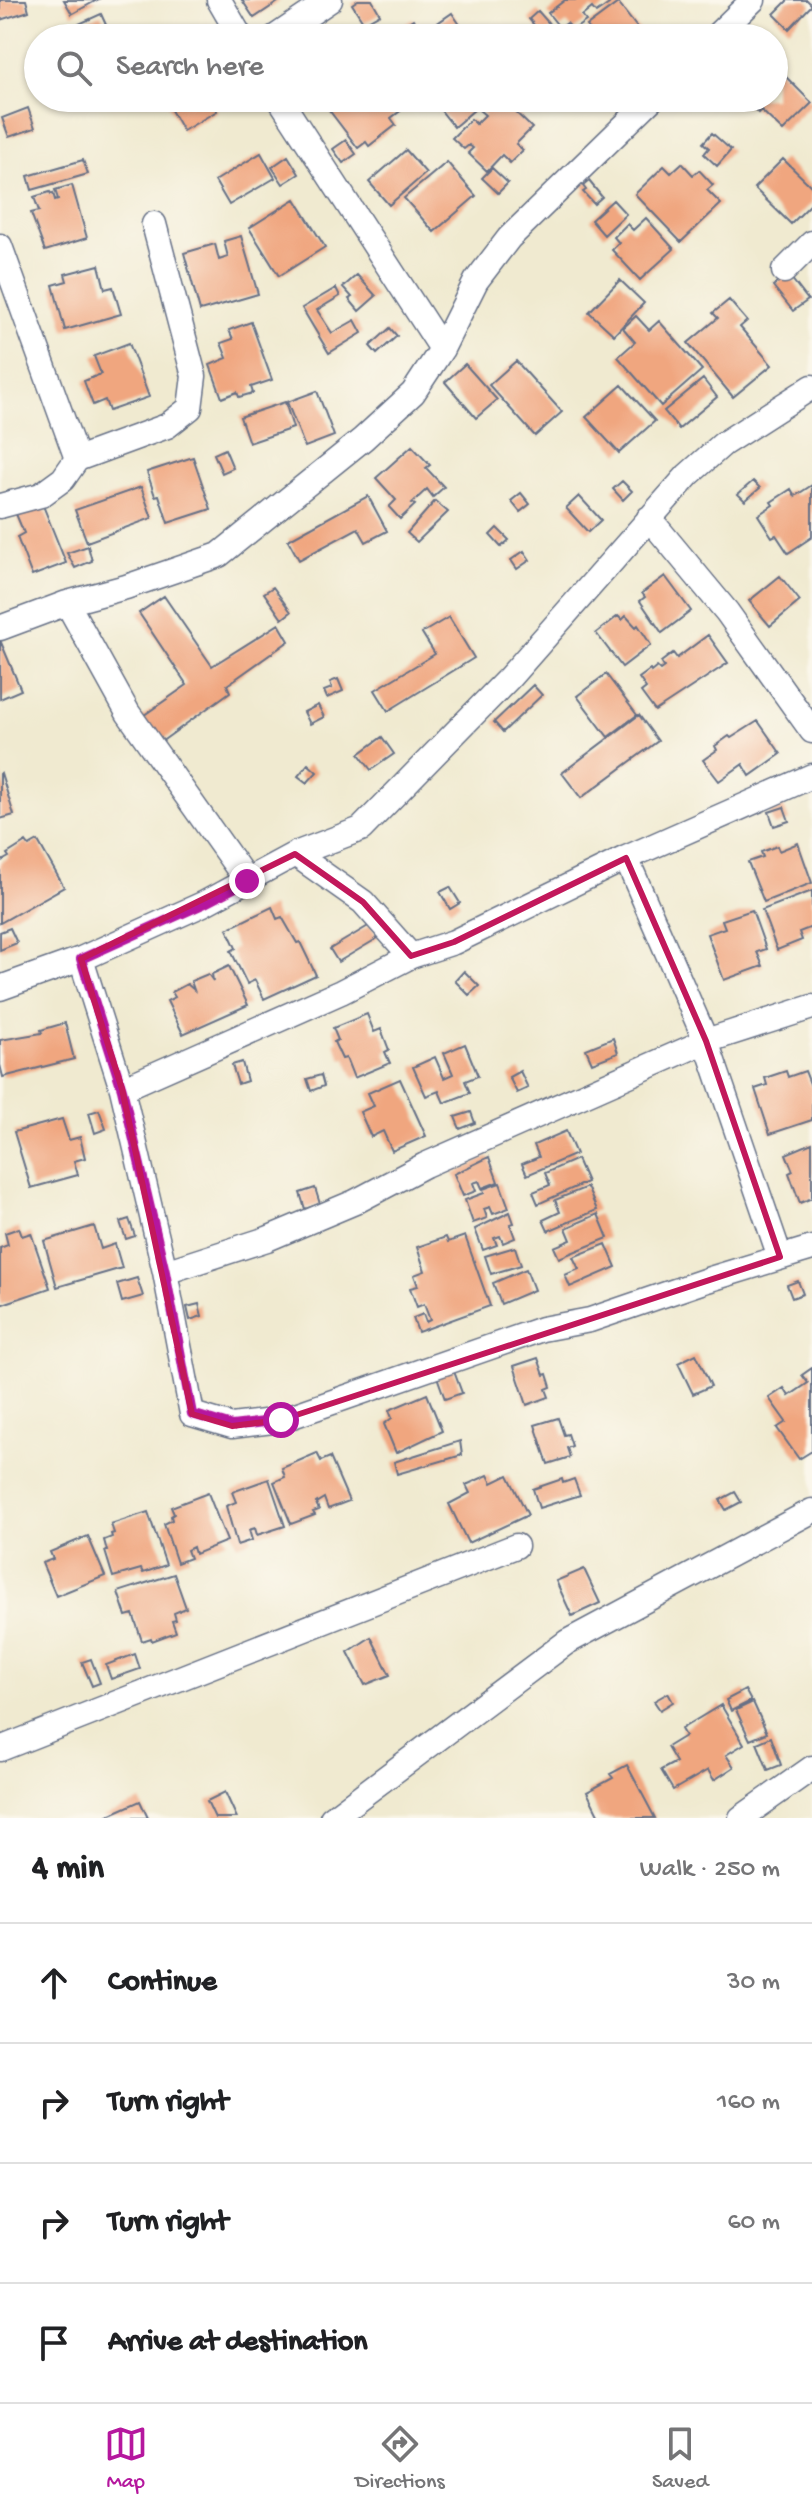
<!DOCTYPE html>
<html lang="en">
<head>
<meta charset="utf-8">
<style>
  :root { --surface:#fff; --page:#f2f2f2; --text:#202124; --muted:#757577; --line:#e0e0e0; --accent:#b5179e }
  body { margin:0; font-family:"Gochi Hand",sans-serif; background:var(--page); color:var(--text) }
  .stop { position:absolute; width:24px; height:24px; margin:-18px; border:6px solid #b5179e; border-radius:50%; background:#fff }
  .stop.end { background:#b5179e; border-color:#fff; box-shadow:0 2px 8px #0008 }
  .list { margin:0; padding:0; list-style:none }
  h2 { display:flex; justify-content:space-between; align-items:center; height:104px; margin:0; padding:0 32px; font-size:34px }
  h2 small { font-size:26px; font-weight:400; color:var(--muted) }
  .list li { display:grid; grid-template-columns:52px 1fr auto; gap:24px; align-items:center; box-sizing:border-box; height:120px; padding:0 32px; border-top:2px solid var(--line) }
  .list b { display:block; font-size:30px; white-space:nowrap }
  .list em { font-size:26px; font-style:normal; color:var(--muted) }
  .icon { flex:none; width:44px; height:44px; fill:none; stroke:currentColor; stroke-width:2; stroke-linecap:round; stroke-linejoin:round }
  .map { position:relative; flex:none; width:812px; height:1818px; overflow:hidden }
  .search { position:absolute; background:var(--surface); box-shadow:0 2px 6px #0004; left:24px; right:24px; top:24px; height:88px; display:flex; align-items:center; gap:20px; box-sizing:border-box; padding:0 28px; border-radius:44px; color:var(--muted); font-size:30px }
  .sheet { height:584px; background:var(--surface) }
  nav { display:flex; justify-content:space-around; align-items:center; box-sizing:border-box; height:112px; border-top:2px solid var(--line); background:var(--surface); font-size:22px; color:var(--muted) }
  nav a { display:grid; justify-items:center; gap:4px }
  nav .on { color:var(--accent) }
  .map>svg:first-child { display:block }
  .building { fill:#f0a67f }
  .lines { fill:none; stroke-linecap:round; stroke-linejoin:round }
  .minor-casing { stroke:#667086; stroke-width:27 }
  .minor { stroke:#fff; stroke-width:24 }
  .route { stroke:#b5179e; stroke-width:10 }
  .marked { fill:none; stroke:#c2185b; stroke-width:6; stroke-linejoin:round }
</style>
</head>
<body>
<div class="map">
<svg width="812" height="1818" viewBox="0 0 812 1818">
  <rect width="100%" height="100%" fill="#fbf7ec"/>
  <filter id="ink" filterUnits="userSpaceOnUse"><feTurbulence type="fractalNoise" baseFrequency=".0125" numOctaves="2"/><feDisplacementMap in="SourceGraphic" scale="16" xChannelSelector="R" yChannelSelector="G"/><feConvolveMatrix kernelMatrix="1 2 1 2 8 2 1 2 1" color-interpolation-filters="sRGB"/></filter>
  <filter id="wash" filterUnits="userSpaceOnUse"><feTurbulence type="fractalNoise" baseFrequency=".006" numOctaves="4" result="noise"/><feDisplacementMap in="SourceGraphic" scale="32" xChannelSelector="R" yChannelSelector="G"/><feGaussianBlur stdDeviation="1.8" result="paint"/><feColorMatrix in="noise" values="0 0 0 0 0 0 0 0 0 0 0 0 0 0 0 0 0 1.4 0 .05"/><feComposite in="paint" operator="in"/></filter>
  <g filter="url(#wash)">
    <rect width="100%" height="100%" fill="#f0ead0"/>
    <g id="blocks">
      <!-- building -->
      <path class="building" d="M0,0H26L29,11L0,20Z
        M64,0H97L72,14Z
        M242,0H281L254,18Z
        M358,0H372L380,14L364,23L352,4Z
        M565,0H606L609,4L596,13L592,8L582,16L586,21L573,30L567,23L560,28L548,13Z
        M788,0H807L812,5L789,29L774,14Z
        M618,3L645,38H580L590,30L587,26Z
        M538,11L553,28L543,36L529,19Z
        M452,13L469,38H383L413,19L423,33Z
        M101,14L112,38H64L71,35L68,29Z
        M774,65L812,103L783,131L761,110L758,113L748,102L751,99L750,98H774Z
        M164,98H222L213,104L217,111L183,131Z
        M345,98H401L407,106L391,118L396,125L369,146L366,142L358,148L329,110Z
        M451,98H488L454,127L439,108Z
        M492,98H501L532,128L516,144L523,150L510,163L502,155L487,171L468,153L473,148L469,145L464,149L452,138L471,119L476,124L485,115L479,110Z
        M28,108L35,128L9,137L2,118Z
        M712,133L731,150L717,166L704,154L709,148L703,143Z
        M346,140L356,154L343,163L333,149Z
        M406,150L426,173L389,205L369,182Z
        M261,153L275,178L229,205L215,181Z
        M288,156L299,174L283,184L272,167Z
        M783,159L812,187V203L791,224L754,188Z
        M83,160L88,174L32,190L28,176Z
        M447,162L476,196L434,232L404,198Z
        M682,163L693,175L699,170L713,185L707,190L721,204L681,242L635,194L664,166L671,173Z
        M492,168L508,183L498,193L482,178Z
        M589,181L602,197L594,204L583,192L586,190L583,186Z
        M72,185L87,238L45,251L31,213L39,211L34,197L50,192L51,194L53,193L55,200L58,199L55,190Z
        M295,199L325,247L279,276L249,228Z
        M613,200L626,214L604,235L591,220Z
        M646,218L674,249L640,280L612,250L619,243L614,237L627,224L633,230Z
        M241,236L258,294L200,311L184,253L215,244L219,260L228,257L224,241Z
        M99,265L105,289L113,287L121,314L65,330L53,285L67,281L65,274Z
        M788,274L808,300L793,311L773,286Z
        M357,275L376,296L359,311L349,299L352,297L343,287Z
        M620,280L644,303L614,335L589,312Z
        M336,288L340,296L317,310L332,333L355,320L362,333L329,353L302,308Z
        M729,300L747,321L740,327L772,365L733,397L688,343L718,318L713,313Z
        M636,316L649,330L659,321L702,370L661,406L618,357L635,342L623,328Z
        M251,322L272,380L251,387L253,393L239,397L237,392L222,398L210,365L227,358L221,343L233,339L229,330Z
        M390,328L397,336L377,354L370,346Z
        M129,343L149,397L109,411L105,400L93,405L84,381L101,374L94,356Z
        M516,361L562,412L535,436L489,385Z
        M465,364L497,400L476,418L445,382Z
        M703,379L717,397L679,429L664,411Z
        M622,385L655,421L619,453L586,417Z
        M317,391L334,436L305,447L287,402Z
        M285,402L293,428L249,443L240,417Z
        M412,446L430,465L426,468L444,487L433,497L427,489L412,503L415,505L400,519L389,507L396,500L376,478Z
        M225,449L233,468L222,473L214,454Z
        M193,457L211,509L168,523L159,495L155,496L147,472Z
        M622,481L632,491L623,500L613,489Z
        M753,481L760,488L745,501L738,494Z
        M812,485V537L788,553L776,535L772,537L758,515L773,505L771,502L791,489L795,496Z
        M141,487L152,518L87,542L75,510Z
        M521,493L530,504L520,512L511,501Z
        M368,496L387,531L366,542L358,528L299,560L288,540Z
        M579,496L601,520L588,532L566,508Z
        M435,501L448,512L417,542L407,533Z
        M42,503L66,563L32,576L17,537L24,533L16,514Z
        M497,528L509,540L501,547L490,535Z
        M88,546L92,561L75,568L67,553Z
        M524,551L530,560L517,569L511,560Z
        M665,576L691,611L662,633L640,601L645,597L642,593Z
        M780,576L800,601L770,626L749,601Z
        M273,587L291,612L282,619L264,593Z
        M164,596L212,666L279,624L289,641L227,685L230,692L161,742L140,718L187,685L139,613Z
        M618,616L622,620L626,616L636,627L638,625L651,645L622,667L596,633Z
        M449,617L474,658L388,711L375,690L435,654L422,633Z
        M708,635L728,663L655,711L641,692L646,688L639,678L650,670L651,672L657,667L660,670L664,667L661,662L673,653L677,658Z
        M0,640L21,690L0,699Z
        M606,674L637,715L608,737L577,696Z
        M338,679L343,691L327,698L324,691L332,688L330,682Z
        M533,685L542,695L503,732L494,722Z
        M318,705L324,717L310,724L304,712Z
        M639,715L658,741L581,798L562,773Z
        M758,721L781,754L750,776L743,764L719,781L703,760L717,750L715,746L729,736L731,738Z
        M382,737L394,754L371,770L359,754Z
        M308,764L317,772L307,783L298,776Z
        M1,773L14,815L0,819V774Z
        M784,807L789,821L774,826L769,812Z
        M38,841L64,887L0,923V862L9,857L7,854L26,842L29,846Z
        M798,843L812,883L764,902L748,862L763,857L761,852L777,846L779,851Z
        M450,887L460,903L450,909L440,892Z
        M812,891V927L799,932L802,940L777,950L762,910Z
        M272,907L277,919L282,917L297,943L300,942L316,975L264,999L255,980L247,984L231,951L236,948L227,929Z
        M752,910L766,949L757,952L763,966L724,980L707,934L725,928L722,920Z
        M370,925L378,938L338,962L330,949Z
        M10,928L17,943L0,950V932Z
        M229,966L248,1005L183,1034L167,1001L175,997L172,992L187,984L194,990L191,981L208,974L213,981L212,974Z
        M464,971L479,986L469,995L455,981Z
        M367,1014L374,1032L381,1029L389,1050L385,1052L390,1063L354,1078L346,1058L342,1059L334,1042L338,1040L333,1028Z
        M65,1023L74,1059L3,1077L0,1065V1040L42,1033L41,1030Z
        M613,1038L618,1053L592,1063L586,1049Z
        M465,1044L478,1076L465,1081L470,1093L444,1103L439,1091L426,1096L413,1067L435,1057L444,1078L453,1074L444,1053Z
        M242,1062L247,1081L238,1084L232,1065Z
        M520,1071L528,1088L517,1093L509,1077Z
        M786,1071L788,1077L805,1071L812,1089V1120L770,1134L755,1089L767,1085L765,1078Z
        M321,1075L324,1086L311,1091L307,1079Z
        M400,1079L426,1136L392,1151L383,1131L371,1137L360,1112L374,1106L368,1093Z
        M99,1110L106,1129L95,1133L89,1113Z
        M471,1112L475,1123L460,1129L455,1117Z
        M62,1119L69,1140L80,1137L85,1158L74,1161L78,1175L31,1188L14,1132Z
        M566,1131L576,1154L527,1175L522,1164L539,1157L534,1145Z
        M812,1143V1198L800,1203L789,1173L793,1171L786,1154Z
        M489,1157L498,1182L482,1188L479,1181L473,1183L476,1191L463,1196L454,1174Z
        M577,1159L587,1182L538,1204L533,1192L550,1185L545,1173Z
        M500,1183L509,1208L493,1214L490,1207L484,1209L487,1218L473,1223L465,1200L484,1193L483,1189Z
        M587,1187L597,1210L548,1231L543,1220L560,1212L555,1200Z
        M315,1188L320,1204L305,1209L300,1193Z
        M510,1212L514,1223L510,1224L515,1238L503,1243L500,1236L494,1238L497,1245L483,1250L475,1229Z
        M598,1214L608,1238L559,1258L554,1247L571,1240L566,1228Z
        M129,1219L135,1236L126,1239L120,1222Z
        M94,1226L101,1249L115,1244L122,1268L57,1287L44,1241Z
        M19,1228L22,1236L31,1233L50,1288L0,1305V1248L8,1245L5,1233Z
        M465,1236L490,1306L418,1332L413,1318L423,1314L426,1322L430,1320L424,1304L417,1307L410,1288L418,1286L414,1275L425,1271L417,1247L446,1237L448,1242Z
        M606,1244L616,1267L570,1287L565,1275L579,1269L573,1257Z
        M515,1247L521,1265L491,1274L485,1256Z
        M526,1269L534,1290L501,1304L493,1283Z
        M137,1278L143,1296L122,1302L117,1284Z
        M798,1281L803,1294L792,1298L787,1285Z
        M199,1304L202,1316L190,1320L187,1307Z
        M696,1354L711,1386L693,1394L678,1363Z
        M538,1358L544,1375L547,1374L551,1387L546,1389L549,1397L527,1405L514,1366Z
        M452,1366L462,1393L445,1399L435,1371Z
        M812,1368V1451L799,1459L777,1428L786,1422L769,1398L784,1388L789,1396L808,1383L802,1375Z
        M427,1394L442,1431L396,1453L384,1424L392,1418L389,1410Z
        M558,1418L564,1435L568,1434L572,1446L567,1448L570,1457L548,1464L535,1425Z
        M460,1441L462,1455L397,1474L394,1462Z
        M317,1453L321,1461L330,1457L349,1501L328,1509L324,1498L316,1503L319,1510L313,1512L315,1515L291,1524L274,1482L285,1477L282,1468Z
        M488,1475L492,1483L508,1475L528,1515L468,1543L449,1504L470,1493L466,1485Z
        M269,1479L285,1526L257,1535L255,1528L249,1530L252,1540L237,1545L226,1506L236,1502L232,1492Z
        M562,1479L563,1483L574,1479L580,1495L539,1508L533,1489Z
        M735,1492L741,1502L726,1510L720,1500Z
        M208,1493L227,1541L195,1554L193,1547L187,1550L190,1558L177,1563L164,1524L172,1520L171,1516L174,1514L171,1507Z
        M148,1512L166,1565L143,1573L141,1569L113,1577L105,1551H107L104,1540L112,1537L111,1534L114,1533L111,1524Z
        M88,1536L105,1576L56,1596L42,1563L53,1559L50,1552Z
        M584,1569L600,1603L572,1616L556,1581Z
        M174,1574L186,1608L174,1613L176,1620L172,1621L176,1632L152,1641L151,1638L142,1641L133,1614L126,1616L118,1592Z
        M371,1637L390,1675L365,1685L348,1652Z
        M135,1654L140,1669L111,1679L106,1665Z
        M91,1659L100,1683L92,1686L82,1662Z
        M745,1690L751,1701L731,1711L726,1700Z
        M668,1693L673,1702L660,1710L654,1701Z
        M753,1702L767,1733L750,1740L736,1710Z
        M721,1705L744,1744L726,1755L734,1767L714,1780L708,1770L673,1790L661,1770L676,1762L667,1747L685,1736L681,1729Z
        M771,1737L781,1765L768,1770L757,1743Z
        M627,1765L655,1818H600L587,1792L613,1778L610,1774Z
        M225,1792L237,1818H215L207,1801Z
        M140,1801L148,1818H102Z"/>
    </g>
  </g>
  <g filter="url(#ink)">
    <use href="#blocks" fill-opacity="0" stroke="#667086" stroke-width="2"/>
    <g class="lines">
      <!-- minor casing -->
      <g class="minor-casing">
        <path id="minor" d="M219,0L241,38
          M274,38L330,0
          M714,38L753,0
          M279,98L442,349
          M0,246L77,459
          M784,271L812,243
          M0,506L41,495L63,479L77,459L167,426L190,408L194,376L154,224
          M649,518L727,612L812,731
          M67,603L128,713L247,881
          M0,628L67,603L126,587L219,555L363,439L413,393L442,349L476,281L509,238L653,98
          M295,854L363,902L411,956
          M626,858L706,1041L780,1257
          M81,959L122,1089L165,1272L192,1414L232,1426L281,1420L542,1329L590,1320L707,1280L812,1248
          M0,988L81,959L203,904L295,854L361,829L509,678L688,475L723,444L812,387
          M122,1089L341,992L411,956L454,942L626,858L812,776
          M165,1272L267,1239L355,1202L425,1165L706,1041L812,1007
          M0,1749L516,1546
          M332,1818L567,1642L812,1511
          M741,1818L812,1768"/>
      </g>
      <!-- minor -->
      <use href="#minor" class="minor"/>
    </g>
  </g>
  <g class="lines" filter="url(#ink)">
    <!-- route -->
    <path class="route" d="M247,881L203,904L81,959L122,1089L165,1272L192,1414L232,1426L281,1420"/>
  </g>
  <!-- marked area -->
  <path class="marked" d="M295,854L363,902L411,956L454,942L626,858L706,1041L780,1257L281,1420L232,1426L192,1414L122,1089L81,959Z"/>
</svg>
<div class="stop" style="left:281px;top:1420px"></div>
<div class="stop end" style="left:247px;top:881px"></div>
<div class="search"><svg class="icon" aria-label="search" viewBox="0 0 24 24"><circle cx="10" cy="10" r="6"/><path d="M15 15l6 6"/></svg>Search here</div>
</div>
<section class="sheet">
<h2>4 min<small>Walk · 250 m</small></h2>
<ul class="list">
<li><svg class="icon" aria-label="ahead" viewBox="0 0 24 24"><path d="M12 20V5M6 11l6-6 6 6"/></svg><div><b>Continue</b></div><em>30 m</em></li>
<li><svg class="icon" aria-label="right" viewBox="0 0 24 24"><path d="M7 20v-9h11M14 6l5 5-5 5"/></svg><div><b>Turn right</b></div><em>160 m</em></li>
<li><svg class="icon" aria-label="right" viewBox="0 0 24 24"><path d="M7 20v-9h11M14 6l5 5-5 5"/></svg><div><b>Turn right</b></div><em>60 m</em></li>
<li><svg class="icon" aria-label="arrive" viewBox="0 0 24 24"><path d="M6 21V4h12l-3 4 3 4H6"/></svg><div><b>Arrive at destination</b></div></li>
</ul>
</section>
<nav>
<a class="on"><svg class="icon" aria-label="map" viewBox="0 0 24 24"><path d="M3 6l6-2 6 2 6-2v14l-6 2-6-2-6 2zM9 4v14M15 6v14"/></svg>Map</a>
<a><svg class="icon" aria-label="directions" viewBox="0 0 24 24"><path d="M12 3l9 9-9 9-9-9zM9 14v-3h6M13 9l2 2-2 2"/></svg>Directions</a>
<a><svg class="icon" aria-label="saved" viewBox="0 0 24 24"><path d="M7 4h10v16l-5-4-5 4z"/></svg>Saved</a>
</nav>
</body>
</html>
